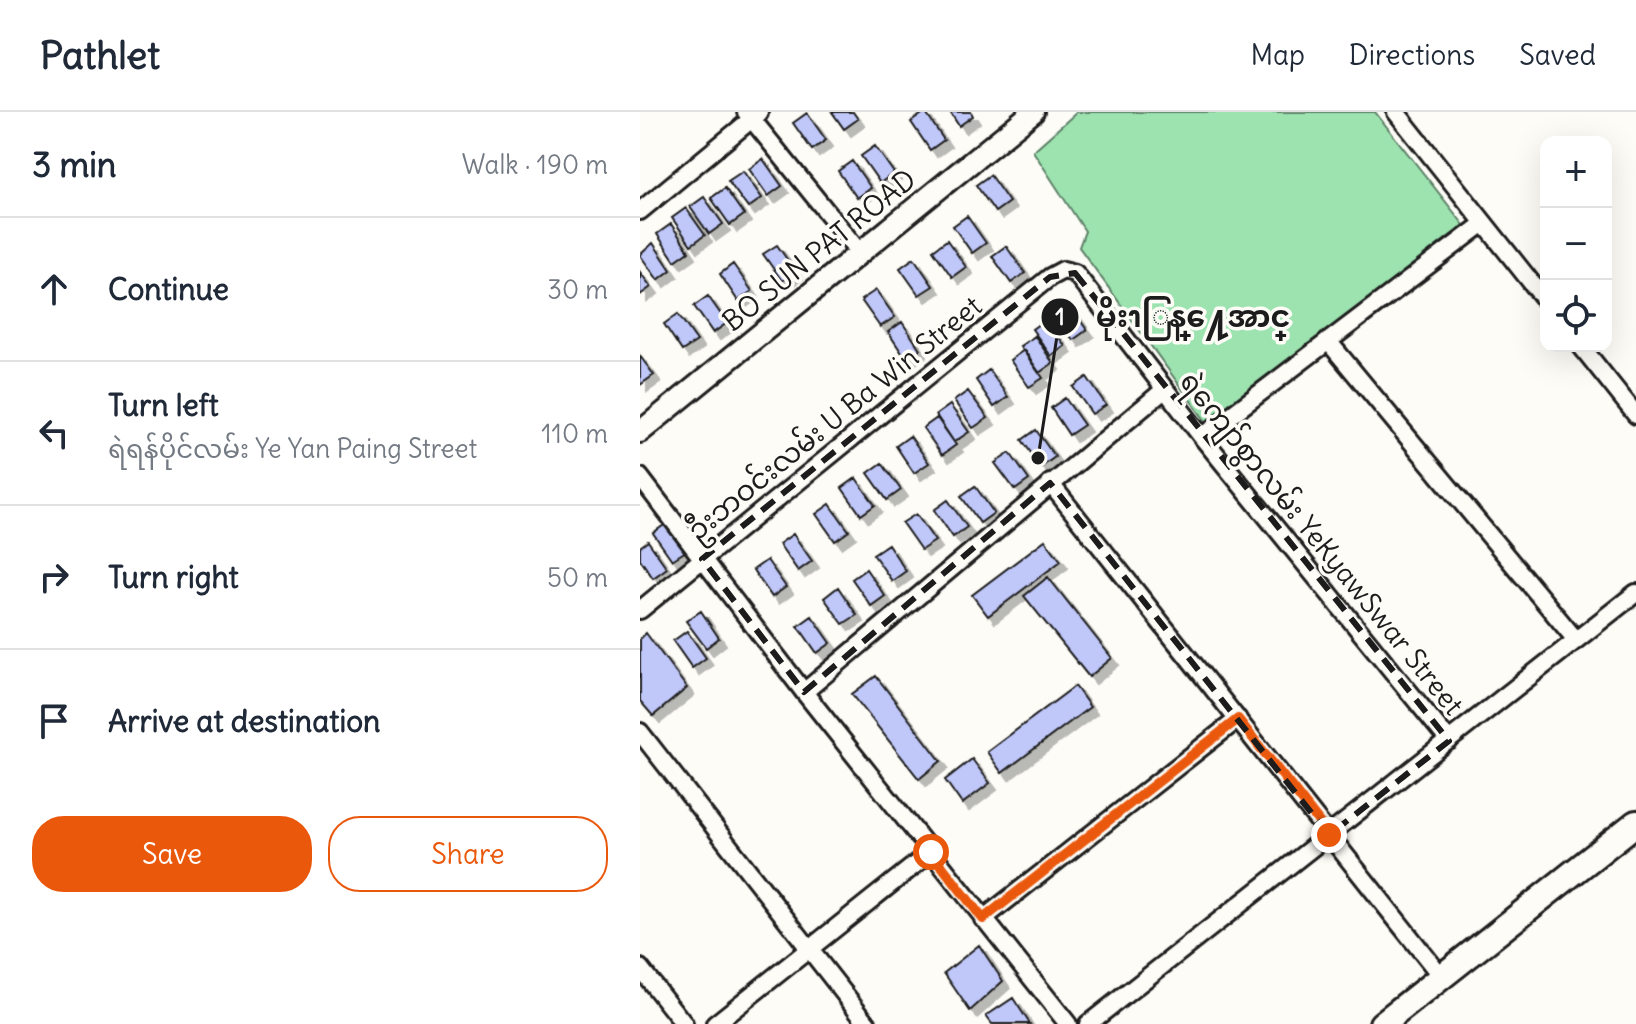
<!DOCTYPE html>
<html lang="en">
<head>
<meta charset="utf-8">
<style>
  :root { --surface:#fff; --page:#f6f6f7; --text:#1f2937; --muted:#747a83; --line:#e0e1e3; --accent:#ea580c }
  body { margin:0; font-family:Delius,"Noto Sans Myanmar",sans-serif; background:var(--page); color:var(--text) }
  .controls { position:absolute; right:24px; top:24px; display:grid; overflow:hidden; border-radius:16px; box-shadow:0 8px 32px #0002 }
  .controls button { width:72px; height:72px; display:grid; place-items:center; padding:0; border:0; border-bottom:2px solid var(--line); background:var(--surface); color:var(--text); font:40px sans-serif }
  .stop { position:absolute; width:24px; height:24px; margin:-18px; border:6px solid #ea580c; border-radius:50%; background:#fff }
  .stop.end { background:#ea580c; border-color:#fff; box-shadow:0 2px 8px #0008 }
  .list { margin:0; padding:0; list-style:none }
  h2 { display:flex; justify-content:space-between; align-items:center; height:104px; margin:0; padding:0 32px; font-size:34px }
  h2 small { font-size:26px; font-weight:400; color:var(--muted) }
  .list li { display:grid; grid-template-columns:52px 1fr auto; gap:24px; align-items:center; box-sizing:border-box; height:144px; padding:0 32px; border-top:2px solid var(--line) }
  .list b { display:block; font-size:30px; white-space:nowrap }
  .list p { margin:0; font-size:26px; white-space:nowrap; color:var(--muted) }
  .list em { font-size:26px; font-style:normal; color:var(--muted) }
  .actions { display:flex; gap:16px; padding:24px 32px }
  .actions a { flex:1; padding:18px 0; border:2px solid var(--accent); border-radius:32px; text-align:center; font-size:28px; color:var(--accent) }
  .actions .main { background:var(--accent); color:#fff }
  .icon { flex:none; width:44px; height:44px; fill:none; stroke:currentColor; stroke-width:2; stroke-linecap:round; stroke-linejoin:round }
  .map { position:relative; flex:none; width:996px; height:912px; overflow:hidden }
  header { display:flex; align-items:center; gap:48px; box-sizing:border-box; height:112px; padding:0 40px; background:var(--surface); border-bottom:2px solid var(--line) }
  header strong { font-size:38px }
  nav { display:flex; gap:44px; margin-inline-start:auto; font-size:28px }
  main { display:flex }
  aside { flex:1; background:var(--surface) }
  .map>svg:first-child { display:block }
  .green { fill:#9de3b0; stroke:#5c8066; stroke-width:2 }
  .building { fill:#c0c8fa; stroke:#1c1c1c; stroke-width:2; filter:url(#shadow) }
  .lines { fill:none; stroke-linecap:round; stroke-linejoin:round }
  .minor-casing { stroke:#1c1c1c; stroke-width:22 }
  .tertiary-casing { stroke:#1c1c1c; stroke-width:26 }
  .secondary-casing { stroke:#1c1c1c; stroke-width:30 }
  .minor { stroke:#fdfcf7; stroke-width:16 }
  .tertiary { stroke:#fdfcf7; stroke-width:20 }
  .secondary { stroke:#fdfcf7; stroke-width:24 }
  .route { stroke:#ea580c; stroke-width:10 }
  .marked { fill:none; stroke:#1c1c1c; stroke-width:6; stroke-dasharray:16 10; stroke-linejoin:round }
  .labels { text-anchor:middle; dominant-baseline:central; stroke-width:7; stroke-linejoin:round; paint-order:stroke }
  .street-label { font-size:28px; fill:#1c1c1c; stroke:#fdfcf7 }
  .leader { fill:none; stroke:#1c1c1c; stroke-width:3 }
  .callout-dot { fill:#1c1c1c; stroke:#fdfcf7; stroke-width:3 }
  .mark-label { font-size:24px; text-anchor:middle; font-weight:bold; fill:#fff }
  .callout-label { font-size:30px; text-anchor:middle; font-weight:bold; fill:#1c1c1c; stroke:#fdfcf7; stroke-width:7; stroke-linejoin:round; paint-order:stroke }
</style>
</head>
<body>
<header>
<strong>Pathlet</strong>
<nav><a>Map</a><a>Directions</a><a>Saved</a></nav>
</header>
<main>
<aside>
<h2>3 min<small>Walk · 190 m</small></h2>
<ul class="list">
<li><svg class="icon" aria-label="ahead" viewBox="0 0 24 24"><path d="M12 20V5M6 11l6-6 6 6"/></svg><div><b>Continue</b></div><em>30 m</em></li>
<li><svg class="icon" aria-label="left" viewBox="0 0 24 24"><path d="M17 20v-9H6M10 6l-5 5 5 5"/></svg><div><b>Turn left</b><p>ရဲရန်ပိုင်လမ်း Ye Yan Paing Street</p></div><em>110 m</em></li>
<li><svg class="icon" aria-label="right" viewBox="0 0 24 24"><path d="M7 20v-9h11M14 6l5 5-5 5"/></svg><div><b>Turn right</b></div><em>50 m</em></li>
<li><svg class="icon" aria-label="arrive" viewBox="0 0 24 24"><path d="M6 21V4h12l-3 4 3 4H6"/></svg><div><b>Arrive at destination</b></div></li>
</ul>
<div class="actions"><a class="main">Save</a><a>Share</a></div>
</aside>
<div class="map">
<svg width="996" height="912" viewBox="0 0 996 912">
  <defs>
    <filter id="shadow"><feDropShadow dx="7" dy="7" stdDeviation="0" flood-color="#0004"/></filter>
  </defs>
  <rect width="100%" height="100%" fill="#fdfcf7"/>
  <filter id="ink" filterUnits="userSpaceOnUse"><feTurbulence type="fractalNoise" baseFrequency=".0125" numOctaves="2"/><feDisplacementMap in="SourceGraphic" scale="16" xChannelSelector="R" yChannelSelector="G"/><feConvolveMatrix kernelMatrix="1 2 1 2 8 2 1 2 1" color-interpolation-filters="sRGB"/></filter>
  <g filter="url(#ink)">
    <!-- green -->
    <path class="green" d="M437,0H735L824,113L567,311L439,135L445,119L393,39Z"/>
    <!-- building -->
    <path class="building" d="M192,0H213L218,7L204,17Z
      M285,0L304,28L290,38L271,10Z
      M310,0H331L333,4L319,14Z
      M167,1L186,28L172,38L153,11Z
      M235,34L254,61L240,71L221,44Z
      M123,47L142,74L128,84L109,57Z
      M212,49L231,76L217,86L198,59Z
      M103,59L122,86L108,96L88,69Z
      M350,63L369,90L355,100L336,73Z
      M85,76L104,103L90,113L71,86Z
      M64,85L83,112L69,122L50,95Z
      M46,96L65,123L51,133L32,106Z
      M327,104L346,131L332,141L313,114Z
      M31,112L49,139L35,149L17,122Z
      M307,128L326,155L312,165L293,138Z
      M13,131L31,158L18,168L0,143Z
      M137,133L156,160L142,169L123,142Z
      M366,134L385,161L371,171L352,144Z
      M274,146L293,174L279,183L260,156Z
      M93,152L112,179L98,189L80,162Z
      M0,160L11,175L0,183Z
      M236,178L255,205L240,215L221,188Z
      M68,184L87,211L73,221L54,194Z
      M428,191L447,218L433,228L414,201Z
      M38,202L57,229L42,239L24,212Z
      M406,207L425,234L411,244L392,217Z
      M262,210L280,237L266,247L248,220Z
      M395,224L413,251L399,261L380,234Z
      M384,238L403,266L389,275L370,248Z
      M0,244L14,263L0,273Z
      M349,258L368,285L354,295L336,268Z
      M447,265L466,293L452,302L433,275Z
      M328,279L348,306L333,316L314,289Z
      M425,286L444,313L429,323L411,296Z
      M310,293L329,320L314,330L296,303Z
      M297,306L316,333L302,343L283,316Z
      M396,318L415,345L401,355L382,328Z
      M270,324L289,351L274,361L256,334Z
      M370,341L389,368L375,378L355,351Z
      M242,351L261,378L247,388L228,361Z
      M216,366L235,393L221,403L202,376Z
      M335,374L354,401L340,411L321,384Z
      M308,388L327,415L313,425L294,398Z
      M190,392L209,419L195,429L176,402Z
      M276,402L295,429L281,438L262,411Z
      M27,411L46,439L32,448L13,421Z
      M153,422L172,449L158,459L139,432Z
      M405,428L421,449L348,504L332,483Z
      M8,429L27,456L13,466L0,447V435Z
      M248,432L266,459L252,469L233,442Z
      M127,448L146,475L132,485L113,458Z
      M226,457L245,484L231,494L212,467Z
      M408,465L472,546L449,565L384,484Z
      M198,475L217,503L203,512L184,486Z
      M61,499L79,526L66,536L46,509Z
      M172,504L191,531L177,541L158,514Z
      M47,519L66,546L52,556L33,529Z
      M6,521L47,576L13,604L0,589V527Z
      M236,564L301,649L279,667L212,582Z
      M435,574L450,595L362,661L347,640Z
      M332,647L350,671L322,692L305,668Z
      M339,833L363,869L330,899L304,861Z
      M373,886L390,912H352L346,904Z"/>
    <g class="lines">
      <!-- minor casing -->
      <g class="minor-casing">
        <path id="minor" d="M106,0L220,141
          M756,0L906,189
          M0,99L119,1
          M688,229L936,528
          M941,234L996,303
          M562,325L844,111
          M0,365L164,580L428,912
          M410,371L801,864
          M0,498L410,165L423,158L435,161L562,325L809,629
          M164,580L524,278
          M0,620L228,912
          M343,807L598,607
          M0,856L44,912
          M75,912L291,740
          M448,912L996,481"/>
      </g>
      <!-- tertiary casing -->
      <g class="tertiary-casing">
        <path id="tertiary" d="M0,320L393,0"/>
      </g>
      <!-- secondary casing -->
      <g class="secondary-casing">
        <path id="secondary" d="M742,912L996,711"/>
      </g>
      <!-- minor -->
      <use href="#minor" class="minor"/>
      <!-- tertiary -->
      <use href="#tertiary" class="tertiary"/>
      <!-- secondary -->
      <use href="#secondary" class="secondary"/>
    </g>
  </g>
  <g class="lines" filter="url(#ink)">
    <!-- route -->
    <path class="route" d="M291,740L343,807L598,607L689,723"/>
  </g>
  <!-- marked area -->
  <path class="marked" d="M435,161L809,629L689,723L410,371L164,580L62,447L410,165Z"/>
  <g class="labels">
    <!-- street labels -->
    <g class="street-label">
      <text transform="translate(179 138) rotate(-39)">BO SUN PAT ROAD</text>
      <text transform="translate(194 306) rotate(-39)">ဦးဘဝင်းလမ်း U Ba Win Street</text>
      <text transform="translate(682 431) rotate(51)">ရဲကျော်စွာလမ်း YeKyawSwar Street</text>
    </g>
  </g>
  <!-- callouts -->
  <path class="leader" d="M398 346L420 205"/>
  <g class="callout-dot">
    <circle cx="398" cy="346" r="8"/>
    <circle cx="420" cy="205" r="20"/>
  </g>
  <g class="mark-label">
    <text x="420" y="213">1</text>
  </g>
  <g class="callout-label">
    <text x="553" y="215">မိုးၫြန္႔ေအာင္</text>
  </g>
</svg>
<div class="controls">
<button>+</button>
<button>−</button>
<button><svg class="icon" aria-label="locate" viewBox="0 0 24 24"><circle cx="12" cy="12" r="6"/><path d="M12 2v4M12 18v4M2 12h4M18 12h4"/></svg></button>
</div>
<div class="stop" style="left:291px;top:740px"></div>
<div class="stop end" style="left:689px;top:723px"></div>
</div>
</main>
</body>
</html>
